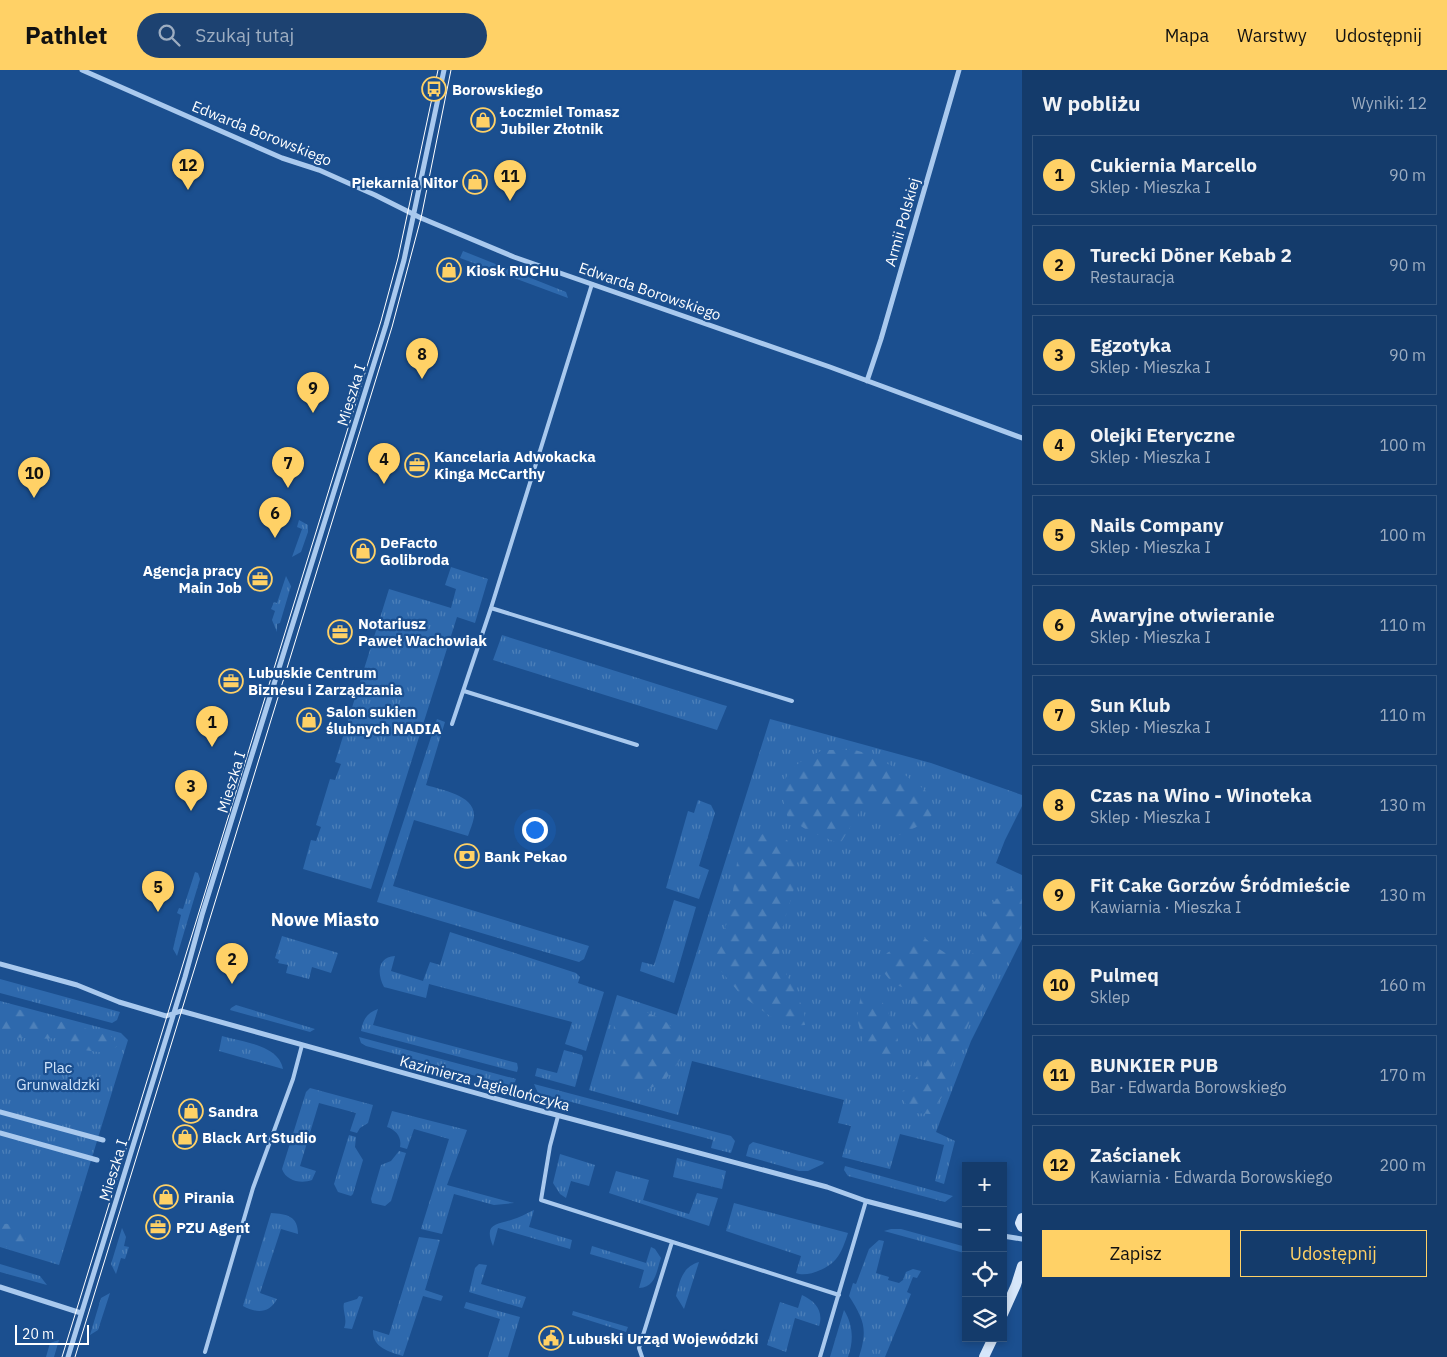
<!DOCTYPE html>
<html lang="pl">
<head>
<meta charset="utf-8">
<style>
  :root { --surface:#143b6b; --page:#1d4271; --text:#f1f3f6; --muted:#9dadc1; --line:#33557e; --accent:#ffd166 }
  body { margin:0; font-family:"IBM Plex Sans",sans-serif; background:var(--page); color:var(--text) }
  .controls { position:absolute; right:15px; bottom:15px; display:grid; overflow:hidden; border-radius:0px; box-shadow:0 2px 8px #0003 }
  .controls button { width:45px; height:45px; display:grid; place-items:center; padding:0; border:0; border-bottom:1px solid var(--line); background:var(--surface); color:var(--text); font:25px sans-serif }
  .scale { position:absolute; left:15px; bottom:12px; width:74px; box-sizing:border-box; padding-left:5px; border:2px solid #fff; border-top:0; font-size:14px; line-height:18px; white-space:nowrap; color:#fff; -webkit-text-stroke:4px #1b4f8f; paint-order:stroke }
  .you { position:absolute; left:534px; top:759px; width:18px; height:18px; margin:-12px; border:4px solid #fff; border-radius:50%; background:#1a73e8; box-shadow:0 0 0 8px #1a73e833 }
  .badge { display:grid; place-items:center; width:32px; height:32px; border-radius:50%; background:var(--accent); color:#111; font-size:16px; font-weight:700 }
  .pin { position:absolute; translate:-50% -41px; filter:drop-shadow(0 1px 2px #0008) }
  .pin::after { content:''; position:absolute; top:26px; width:18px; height:15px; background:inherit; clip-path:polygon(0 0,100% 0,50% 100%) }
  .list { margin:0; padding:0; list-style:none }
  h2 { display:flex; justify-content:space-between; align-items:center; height:65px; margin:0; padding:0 20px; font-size:21px }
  h2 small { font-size:16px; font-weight:400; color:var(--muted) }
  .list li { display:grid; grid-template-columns:32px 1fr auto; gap:15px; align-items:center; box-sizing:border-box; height:80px; margin:0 10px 10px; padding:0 10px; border:1px solid var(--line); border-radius:0px }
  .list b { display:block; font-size:19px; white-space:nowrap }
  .list p { margin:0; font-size:16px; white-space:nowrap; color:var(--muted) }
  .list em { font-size:16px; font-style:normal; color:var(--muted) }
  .actions { display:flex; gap:10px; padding:15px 20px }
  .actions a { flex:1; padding:11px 0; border:1px solid var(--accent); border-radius:0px; text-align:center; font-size:18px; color:var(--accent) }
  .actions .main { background:var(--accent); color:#111 }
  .icon { flex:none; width:28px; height:28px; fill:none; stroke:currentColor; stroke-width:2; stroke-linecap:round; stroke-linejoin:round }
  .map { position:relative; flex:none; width:1022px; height:1287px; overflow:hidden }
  header { display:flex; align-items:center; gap:30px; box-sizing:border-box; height:70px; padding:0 25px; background:var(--accent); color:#111 }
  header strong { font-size:24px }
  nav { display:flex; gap:28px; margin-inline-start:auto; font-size:18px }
  .search { width:350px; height:45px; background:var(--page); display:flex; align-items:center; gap:12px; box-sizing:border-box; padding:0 18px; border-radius:28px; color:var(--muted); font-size:19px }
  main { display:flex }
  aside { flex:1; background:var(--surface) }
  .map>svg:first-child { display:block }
  .grass { fill:url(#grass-tufts) }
  .forest { fill:url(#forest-firs) }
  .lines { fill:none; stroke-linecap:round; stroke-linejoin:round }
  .lane { stroke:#a9c9ee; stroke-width:4 }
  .street { stroke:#a9c9ee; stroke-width:5 }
  .secondary { stroke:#d6e6fa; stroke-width:10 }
  .tram { stroke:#fff; stroke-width:1 }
  .labels { text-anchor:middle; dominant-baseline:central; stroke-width:4.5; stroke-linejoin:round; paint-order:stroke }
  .poi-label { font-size:15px; font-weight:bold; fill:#fff; stroke:#1b4f8f; text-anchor:start }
  .street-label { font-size:15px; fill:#fff; stroke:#1b4f8f }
  .park-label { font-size:15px; fill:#cfe3fa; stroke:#1b4f8f }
  .quarter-label { font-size:18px; font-weight:bold; fill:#fff; stroke:#1b4f8f }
</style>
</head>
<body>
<header>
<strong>Pathlet</strong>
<div class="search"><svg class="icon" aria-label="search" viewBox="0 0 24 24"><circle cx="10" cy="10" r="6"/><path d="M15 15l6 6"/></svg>Szukaj tutaj</div>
<nav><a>Mapa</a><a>Warstwy</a><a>Udostępnij</a></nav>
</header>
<main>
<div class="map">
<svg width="1022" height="1287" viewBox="0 0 1022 1287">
  <defs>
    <pattern id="grass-tufts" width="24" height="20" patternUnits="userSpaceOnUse" patternTransform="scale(1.25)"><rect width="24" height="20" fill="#2e69ad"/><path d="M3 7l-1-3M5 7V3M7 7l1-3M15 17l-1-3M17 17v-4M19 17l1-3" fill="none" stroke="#4d80b9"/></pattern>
    <pattern id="forest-firs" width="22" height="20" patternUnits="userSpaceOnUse" patternTransform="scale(1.25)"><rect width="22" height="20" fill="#2e69ad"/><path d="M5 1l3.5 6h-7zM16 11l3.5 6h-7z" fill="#4d80b9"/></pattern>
  </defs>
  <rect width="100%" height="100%" fill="#1b4f8f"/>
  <!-- grass -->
  <path class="grass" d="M463,181L566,222L568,228L460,188Z
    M299,450L308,455V462L301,482L292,487L302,459L297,457Z
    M451,497L488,509L475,553L457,547L371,819L303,799L311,770L316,771L321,757L316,755L330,709L335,710L341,694L335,692L389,519L451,538L456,519L445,515Z
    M286,506L291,516L280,553L277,554V562L272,550L275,541L271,539L274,532L277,533Z
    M502,565L723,635L727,636L717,660L493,590Z
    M437,649L445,652L426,715C441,720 476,725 474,747C473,753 470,760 468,766L414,750L393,816L589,876L584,889L579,892L377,832Z
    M770,649L931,693L1022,725V736L1005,770L996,793L1022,805V869L971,971L936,1062L955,1071L944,1114L935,1111L944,1075L900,1064L890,1099L842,1087L851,1056L838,1053L844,1030L692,991L678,1045L589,1020L617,925L677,945Z
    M698,730L711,735L715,743L699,796L709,800L699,829L666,818L688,741L694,743Z
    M195,802L198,803L200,809L177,886L173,879L181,845L177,843L179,838L183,839Z
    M674,830L696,837L674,913L640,901L642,892L654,895Z
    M450,862L576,903L580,907L578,913L604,922L586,981L565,974L572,952L429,914L426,928L384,917C377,904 377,887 395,886L391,901L423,911L430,892L440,895Z
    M282,866L338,883L331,903L312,897L309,909L286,903L288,895L278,893L279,890L275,888Z
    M0,909L120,942L117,950L112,953L0,923Z
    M0,931L121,963L128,970L59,1195L0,1177Z
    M236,935L315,959L310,962L230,940L231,938Z
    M378,939L373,955L517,993L518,998L517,1002L361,961C363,949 367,943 378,939Z
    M222,966C242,972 279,975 283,999L219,981Z
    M359,967L516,1009L515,1012L509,1015L366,976L361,973Z
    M564,980L582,985L583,988L575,1017L535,1006L537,998L557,1003Z
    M534,1014L731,1066L735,1071L731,1083L711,1078L713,1070L538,1023Z
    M310,1018L373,1035L368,1053L360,1058L357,1063L350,1061L356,1043L319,1033L300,1096L316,1101L312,1110C301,1114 286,1111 282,1099L306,1022Z
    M392,1041L467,1060L447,1115L514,1133L494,1135L454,1124L442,1164L421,1159L449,1069L414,1059L407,1079L400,1077C402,1067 396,1060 387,1057Z
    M349,1065L356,1067L355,1077L363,1090L353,1124L351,1126L338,1122L334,1114Z
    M753,1072L824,1092L823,1094L808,1101H799L746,1086L749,1075Z
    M399,1081L406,1083L391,1131L385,1136L372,1133L371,1129L381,1095L391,1091Z
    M560,1084L595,1095L589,1116L571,1111L566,1128L560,1124L553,1113Z
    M677,1088L726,1101L722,1119L673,1107Z
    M845,1096L953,1126L945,1132L848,1106L844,1100Z
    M616,1101L649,1110L643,1130L689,1144L697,1123L718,1128L709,1156L609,1123Z
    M734,1133L848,1163C845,1172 842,1182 836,1189C829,1198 807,1208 796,1203L801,1186L726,1161Z
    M534,1140L529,1157L572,1170L570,1179L498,1158L493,1176C484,1154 495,1155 511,1150C519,1148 527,1143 534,1140Z
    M271,1143C287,1144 298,1146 298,1164L281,1159L260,1223L277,1229C269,1244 256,1243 243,1236Z
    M122,1158L126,1167L124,1176L129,1177L125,1189L121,1188L116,1204L111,1194Z
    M891,1159H901L966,1177L964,1183L884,1161Z
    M419,1167L440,1170L425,1220L443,1226L441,1231L423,1226L403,1286C389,1282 372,1277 373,1260L389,1265Z
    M879,1170L884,1171L876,1203L889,1207L888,1210L899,1213L903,1210L906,1202L913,1199L921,1201L917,1208L913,1207L907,1222L911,1224L885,1287H859C868,1259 864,1250 849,1226L853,1213L856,1214L869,1179Z
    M592,1176L646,1193L651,1177L655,1179L661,1188C656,1202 656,1217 639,1218L644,1200L590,1184Z
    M699,1192L684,1239L676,1226C680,1211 682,1197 699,1192Z
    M0,1194L40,1206L47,1215L0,1202Z
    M479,1194L487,1195L481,1214L526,1227L522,1238L469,1222L475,1198Z
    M110,1223L98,1260L90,1265L101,1228Z
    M802,1225C815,1231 824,1241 819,1256L795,1248L786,1282L767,1275L780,1232L798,1238Z
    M359,1226L363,1227L352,1259L344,1258C348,1249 342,1241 344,1233L357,1229Z
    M466,1232L520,1247L508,1287H488L500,1249L464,1238Z
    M844,1240C853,1255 854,1270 848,1287H830Z
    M573,1241L628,1257L626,1262L572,1245Z
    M59,1270L54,1287H46L50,1273Z"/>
  <!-- forest -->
  <path class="forest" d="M823,680H855L868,684L894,697L925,720L936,741L923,754L899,765L874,734L863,736L840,774L807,760L788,748C774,709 789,695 823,680Z
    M767,763L787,770L797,786L796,812L781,862L779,889L804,940L805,955L788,956L770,946L741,925L717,896L715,878L729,849L737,793L751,767Z
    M1020,815L1022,819L1021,863L988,907L953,992L945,1022L931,1044L913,1043L899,1025L916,1008L930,986L918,961L911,952V920L893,914L878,895L887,883L919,863L933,875L959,892L978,880L983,859V843L1005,821Z
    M861,924L877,925L887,939L898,970L894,986L877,990L863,971L857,948Z
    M0,934L111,966L118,976L105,983L77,979L60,968L36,969L11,967L0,963Z
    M621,939H639L664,950L680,965L685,982C672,1002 668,1012 645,1020L634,1016L613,997L614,952Z
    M0,1154H14L26,1167L23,1178L15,1179L0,1175Z"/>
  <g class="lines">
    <!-- lane -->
    <path class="lane" d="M491,538L792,631
      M464,621L637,675
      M452,654L491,538L592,214
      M558,1046L550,1076L541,1130L839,1225
      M205,1282L253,1118L293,1009L302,975
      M642,1287L639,1278L672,1172
      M820,1287L866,1131"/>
    <!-- street -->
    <path class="street" d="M82,0L282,88L319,100L375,125L421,148L514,187L830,297L1022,368
      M867,311L881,269L959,0
      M0,894L77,915L119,932L166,946L181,941L519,1035L827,1117L866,1131L966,1157
      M0,1042L103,1070
      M0,1063L97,1090
      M1003,1166L1022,1169
      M0,1217L81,1243
      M68,1287L185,907L202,845L386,255L404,190L444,0"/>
    <!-- secondary -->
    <path class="secondary" d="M1022,1148L1020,1153L1022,1157
      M1003,1244L1016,1215L1022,1196
      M984,1287L993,1268"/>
    <!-- tram -->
    <path class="tram" d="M62,1287L381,251L398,188L438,0
      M75,1287L392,257L421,148L451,0"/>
  </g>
  <!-- icons -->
  <defs>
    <g id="bus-ring" transform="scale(1.25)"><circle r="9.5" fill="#1b4f8f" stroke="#ffd166" stroke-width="1.5"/><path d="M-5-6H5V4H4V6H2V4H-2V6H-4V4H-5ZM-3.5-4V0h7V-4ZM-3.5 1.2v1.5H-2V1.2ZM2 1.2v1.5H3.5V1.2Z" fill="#ffd166"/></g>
    <g id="shop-ring" transform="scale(1.25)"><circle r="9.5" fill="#1b4f8f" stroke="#ffd166" stroke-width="1.5"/><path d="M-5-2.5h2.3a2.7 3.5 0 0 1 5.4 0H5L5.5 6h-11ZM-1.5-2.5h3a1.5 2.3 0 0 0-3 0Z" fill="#ffd166"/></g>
    <g id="office-ring" transform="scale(1.25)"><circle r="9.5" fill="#1b4f8f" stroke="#ffd166" stroke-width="1.5"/><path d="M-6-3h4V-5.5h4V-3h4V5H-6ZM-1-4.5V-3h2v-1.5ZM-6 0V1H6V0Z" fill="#ffd166"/></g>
    <g id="bank-ring" transform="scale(1.25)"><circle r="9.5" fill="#1b4f8f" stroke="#ffd166" stroke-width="1.5"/><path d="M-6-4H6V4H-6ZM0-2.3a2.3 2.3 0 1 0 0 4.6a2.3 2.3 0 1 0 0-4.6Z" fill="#ffd166"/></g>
    <g id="civic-ring" transform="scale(1.25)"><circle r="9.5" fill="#1b4f8f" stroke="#ffd166" stroke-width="1.5"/><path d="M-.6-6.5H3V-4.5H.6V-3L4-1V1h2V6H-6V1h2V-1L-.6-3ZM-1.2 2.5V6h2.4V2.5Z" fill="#ffd166"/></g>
  </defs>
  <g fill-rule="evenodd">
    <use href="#bus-ring" x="434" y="19"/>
    <use href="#shop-ring" x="483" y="50"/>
    <use href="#shop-ring" x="475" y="112"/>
    <use href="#shop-ring" x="449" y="200"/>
    <use href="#office-ring" x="417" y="395"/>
    <use href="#shop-ring" x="363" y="481"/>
    <use href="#office-ring" x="260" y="509"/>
    <use href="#office-ring" x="340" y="562"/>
    <use href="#office-ring" x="231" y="611"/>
    <use href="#shop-ring" x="309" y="650"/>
    <use href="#bank-ring" x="467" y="786"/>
    <use href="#shop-ring" x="191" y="1041"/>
    <use href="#shop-ring" x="185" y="1067"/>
    <use href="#shop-ring" x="166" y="1127"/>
    <use href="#office-ring" x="158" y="1157"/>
    <use href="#civic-ring" x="551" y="1268"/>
  </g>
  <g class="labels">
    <!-- poi labels -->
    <g class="poi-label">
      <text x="452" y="19">Borowskiego</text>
      <text x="500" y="41">Łoczmiel Tomasz<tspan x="500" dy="17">Jubiler Złotnik</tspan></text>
      <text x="458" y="112" text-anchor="end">Piekarnia Nitor</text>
      <text x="466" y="200">Kiosk RUCHu</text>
      <text x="434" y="386">Kancelaria Adwokacka<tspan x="434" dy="17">Kinga McCarthy</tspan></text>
      <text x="380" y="472">DeFacto<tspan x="380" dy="17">Golibroda</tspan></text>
      <text x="242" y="500" text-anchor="end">Agencja pracy<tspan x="242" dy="17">Main Job</tspan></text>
      <text x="358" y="553">Notariusz<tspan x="358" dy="17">Paweł Wachowiak</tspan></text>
      <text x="248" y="602">Lubuskie Centrum<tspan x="248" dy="17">Biznesu i Zarządzania</tspan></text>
      <text x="326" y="641">Salon sukien<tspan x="326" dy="17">ślubnych NADIA</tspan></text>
      <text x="484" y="786">Bank Pekao</text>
      <text x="208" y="1041">Sandra</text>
      <text x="202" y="1067">Black Art Studio</text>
      <text x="184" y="1127">Pirania</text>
      <text x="176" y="1157">PZU Agent</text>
      <text x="568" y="1268">Lubuski Urząd Wojewódzki</text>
    </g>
    <!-- street labels -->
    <g class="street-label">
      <text transform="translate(262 63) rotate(22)">Edwarda Borowskiego</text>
      <text transform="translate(902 152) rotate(-74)">Armii Polskiej</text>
      <text transform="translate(650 221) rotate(19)">Edwarda Borowskiego</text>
      <text transform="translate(351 325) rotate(-73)">Mieszka I</text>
      <text transform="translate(231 712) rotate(-73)">Mieszka I</text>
      <text transform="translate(485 1013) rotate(15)">Kazimierza Jagiellończyka</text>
      <text transform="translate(113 1100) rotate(-73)">Mieszka I</text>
    </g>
    <!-- park labels -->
    <g class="park-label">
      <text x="58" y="997">Plac<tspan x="58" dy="17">Grunwaldzki</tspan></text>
    </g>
    <!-- quarter labels -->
    <g class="quarter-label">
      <text x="325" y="849">Nowe Miasto</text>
    </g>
  </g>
</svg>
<div class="controls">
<button>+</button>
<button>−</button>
<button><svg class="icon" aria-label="locate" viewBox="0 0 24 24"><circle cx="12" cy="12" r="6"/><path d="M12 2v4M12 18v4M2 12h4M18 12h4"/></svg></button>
<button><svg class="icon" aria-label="layers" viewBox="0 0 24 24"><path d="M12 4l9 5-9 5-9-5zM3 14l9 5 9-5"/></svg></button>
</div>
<div class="scale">20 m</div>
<div class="you"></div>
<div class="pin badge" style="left:212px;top:677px">1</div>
<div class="pin badge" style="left:232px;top:914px">2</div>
<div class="pin badge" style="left:191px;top:741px">3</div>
<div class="pin badge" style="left:384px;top:414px">4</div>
<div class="pin badge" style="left:158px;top:842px">5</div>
<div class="pin badge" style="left:275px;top:468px">6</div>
<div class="pin badge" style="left:288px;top:418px">7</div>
<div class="pin badge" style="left:422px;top:309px">8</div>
<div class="pin badge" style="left:313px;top:343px">9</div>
<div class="pin badge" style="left:34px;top:428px">10</div>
<div class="pin badge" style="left:510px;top:131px">11</div>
<div class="pin badge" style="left:188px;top:120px">12</div>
</div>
<aside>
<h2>W pobliżu<small>Wyniki: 12</small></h2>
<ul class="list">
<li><span class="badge">1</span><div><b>Cukiernia Marcello</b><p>Sklep · Mieszka I</p></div><em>90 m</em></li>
<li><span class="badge">2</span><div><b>Turecki Döner Kebab 2</b><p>Restauracja</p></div><em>90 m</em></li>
<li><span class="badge">3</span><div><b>Egzotyka</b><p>Sklep · Mieszka I</p></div><em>90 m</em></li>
<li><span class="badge">4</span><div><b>Olejki Eteryczne</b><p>Sklep · Mieszka I</p></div><em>100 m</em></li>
<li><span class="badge">5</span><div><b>Nails Company</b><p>Sklep · Mieszka I</p></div><em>100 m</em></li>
<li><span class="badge">6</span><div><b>Awaryjne otwieranie</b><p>Sklep · Mieszka I</p></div><em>110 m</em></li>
<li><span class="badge">7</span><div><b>Sun Klub</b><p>Sklep · Mieszka I</p></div><em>110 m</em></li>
<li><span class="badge">8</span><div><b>Czas na Wino - Winoteka</b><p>Sklep · Mieszka I</p></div><em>130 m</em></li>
<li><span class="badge">9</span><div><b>Fit Cake Gorzów Śródmieście</b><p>Kawiarnia · Mieszka I</p></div><em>130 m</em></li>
<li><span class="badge">10</span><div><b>Pulmeq</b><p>Sklep</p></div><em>160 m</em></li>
<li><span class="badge">11</span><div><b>BUNKIER PUB</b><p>Bar · Edwarda Borowskiego</p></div><em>170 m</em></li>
<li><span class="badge">12</span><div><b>Zaścianek</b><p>Kawiarnia · Edwarda Borowskiego</p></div><em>200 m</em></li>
</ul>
<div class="actions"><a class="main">Zapisz</a><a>Udostępnij</a></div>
</aside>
</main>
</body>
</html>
